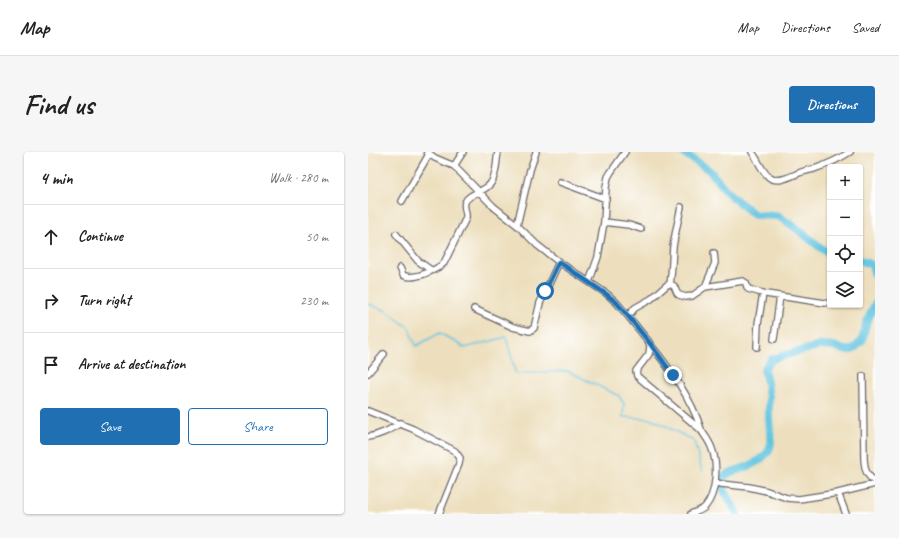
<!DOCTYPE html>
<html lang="en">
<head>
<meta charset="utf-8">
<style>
  :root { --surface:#fff; --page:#f6f6f6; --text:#222; --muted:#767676; --line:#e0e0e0; --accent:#1f6fb2 }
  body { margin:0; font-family:Caveat,sans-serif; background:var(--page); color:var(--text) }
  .controls { position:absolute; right:12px; top:12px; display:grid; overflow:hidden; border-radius:4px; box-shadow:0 1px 3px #0004 }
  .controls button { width:36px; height:36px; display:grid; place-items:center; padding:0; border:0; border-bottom:1px solid var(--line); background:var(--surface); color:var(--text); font:20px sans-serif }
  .stop { position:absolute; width:12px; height:12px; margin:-9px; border:3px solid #1f6fb2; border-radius:50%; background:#fff }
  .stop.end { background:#1f6fb2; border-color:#fff; box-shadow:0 1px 4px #0008 }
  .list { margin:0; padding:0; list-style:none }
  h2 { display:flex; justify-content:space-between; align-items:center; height:52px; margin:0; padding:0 16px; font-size:17px }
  h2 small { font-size:13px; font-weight:400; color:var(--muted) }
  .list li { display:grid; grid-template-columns:26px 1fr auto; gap:12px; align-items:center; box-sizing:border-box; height:64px; padding:0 16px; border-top:1px solid var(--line) }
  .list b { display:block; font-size:15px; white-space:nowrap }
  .list em { font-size:13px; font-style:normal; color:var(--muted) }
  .actions { display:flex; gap:8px; padding:12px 16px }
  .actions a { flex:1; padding:9px 0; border:1px solid var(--accent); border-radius:4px; text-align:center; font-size:14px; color:var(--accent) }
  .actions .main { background:var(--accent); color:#fff }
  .icon { flex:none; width:22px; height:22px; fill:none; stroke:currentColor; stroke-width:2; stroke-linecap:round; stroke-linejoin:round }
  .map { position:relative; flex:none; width:507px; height:362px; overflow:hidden; border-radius:4px }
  header { display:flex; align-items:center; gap:24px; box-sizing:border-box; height:56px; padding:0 20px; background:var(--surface); border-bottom:1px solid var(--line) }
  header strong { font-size:19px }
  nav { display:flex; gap:22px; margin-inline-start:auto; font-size:14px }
  .intro { display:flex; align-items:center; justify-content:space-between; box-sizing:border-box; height:96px; padding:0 24px }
  h1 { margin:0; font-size:28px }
  .button { padding:10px 18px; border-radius:4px; background:var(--accent); color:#fff; font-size:14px; font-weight:700 }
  main { display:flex; gap:24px; padding:0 24px }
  aside { flex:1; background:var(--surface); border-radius:4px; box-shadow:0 1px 3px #0004 }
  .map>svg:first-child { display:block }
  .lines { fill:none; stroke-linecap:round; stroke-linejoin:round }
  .stream { stroke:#62c4e0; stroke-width:1.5 }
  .river { stroke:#62c4e0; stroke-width:8 }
  .minor-casing { stroke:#696468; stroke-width:8 }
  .minor { stroke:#fff; stroke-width:5.5 }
  .route { stroke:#1f6fb2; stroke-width:5 }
</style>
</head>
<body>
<header>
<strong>Map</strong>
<nav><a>Map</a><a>Directions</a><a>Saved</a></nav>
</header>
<div class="intro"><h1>Find us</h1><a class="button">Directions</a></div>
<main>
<aside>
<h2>4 min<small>Walk · 280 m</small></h2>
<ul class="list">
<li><svg class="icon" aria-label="ahead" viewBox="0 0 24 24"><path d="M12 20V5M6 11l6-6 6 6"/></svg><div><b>Continue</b></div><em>50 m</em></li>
<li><svg class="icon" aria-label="right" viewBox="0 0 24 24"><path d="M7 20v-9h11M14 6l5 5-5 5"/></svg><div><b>Turn right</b></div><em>230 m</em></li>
<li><svg class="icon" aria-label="arrive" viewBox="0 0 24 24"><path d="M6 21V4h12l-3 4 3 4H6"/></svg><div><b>Arrive at destination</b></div></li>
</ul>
<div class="actions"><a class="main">Save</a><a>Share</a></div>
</aside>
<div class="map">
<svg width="507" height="362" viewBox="0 0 507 362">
  <rect width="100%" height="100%" fill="#fff"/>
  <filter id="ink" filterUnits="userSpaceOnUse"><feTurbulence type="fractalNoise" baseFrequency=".025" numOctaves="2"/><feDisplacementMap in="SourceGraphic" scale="8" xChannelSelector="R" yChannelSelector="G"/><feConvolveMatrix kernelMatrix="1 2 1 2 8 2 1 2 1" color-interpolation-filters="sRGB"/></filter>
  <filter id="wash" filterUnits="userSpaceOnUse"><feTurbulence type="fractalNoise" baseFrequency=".012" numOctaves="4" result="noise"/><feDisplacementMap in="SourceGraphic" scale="16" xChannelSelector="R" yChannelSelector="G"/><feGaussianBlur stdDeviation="0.9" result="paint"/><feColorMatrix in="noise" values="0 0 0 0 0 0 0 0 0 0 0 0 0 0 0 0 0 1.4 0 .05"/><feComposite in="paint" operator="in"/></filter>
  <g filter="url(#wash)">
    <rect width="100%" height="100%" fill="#eddfbd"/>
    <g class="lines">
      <!-- stream -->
      <path class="stream" d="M0,152L17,158L41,176L48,194L72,181L97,196L138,185L148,222L200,219L251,244L256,252L255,265L284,267L326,289L334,319"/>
      <!-- river -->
      <path class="river" d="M314,0L341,18L363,44L387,63L410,64L424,73L462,103
        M492,108L504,113L507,124
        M369,362L353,332V327L361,321L381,314L392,308L401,299L403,291L401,267V245L399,230L396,217L404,207L454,193L466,194L476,198H484L494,189L498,172L507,152"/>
    </g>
  </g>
  <g filter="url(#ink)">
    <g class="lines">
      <!-- minor casing -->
      <g class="minor-casing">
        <path id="minor" d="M59,0L67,6L86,14L126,55L149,73L169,93L191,110L239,142L249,151L260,164L281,190L282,194L281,202L268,219L269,224L333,278C337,284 342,290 344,297C350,313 349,341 337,355C334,358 328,360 323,362
          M384,0C390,7 395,23 404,27C413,30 423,24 431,21C436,19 441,18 446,17C458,13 471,7 482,0
          M86,14L95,0
          M192,30L238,47
          M34,49L61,2
          M236,70L261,73L273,77
          M149,73L162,18L168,0
          M28,82L50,109L63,118
          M32,116L35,123C45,129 68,118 76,111L98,66C99,60 95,56 97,50C101,41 117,40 123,31C129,23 128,10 130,0
          M221,130L230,105L236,70L238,35L240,25L243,20L257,0
          M302,132C304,120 304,108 305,95C307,82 310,69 313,55
          M337,135L347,111L346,101
          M106,157L145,175L162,179L166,176L172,151L191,110
          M260,164L267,156L283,147L299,133L302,132L306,134L309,141L311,143L318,145L324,144L337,135L375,129L378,131L379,135L380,137L398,142L457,151
          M406,187L412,144
          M282,192C303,218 323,246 333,277
          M389,195L390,172L395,141
          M0,221L16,202
          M495,224L496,307C497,319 498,322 507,330
          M0,259L45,277L87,299L92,306L91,312L71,362
          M0,285C13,283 21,278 33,271
          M347,330L353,332L381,335L399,339L419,346L431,347L470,341L507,332
          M470,341L478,362"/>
      </g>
      <!-- minor -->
      <use href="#minor" class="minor"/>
    </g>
  </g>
  <g class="lines" filter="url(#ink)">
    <!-- route -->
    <path class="route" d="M177,139L191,110L238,142L249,151L260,164L281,190L305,223"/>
  </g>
</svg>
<div class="controls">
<button>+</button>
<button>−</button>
<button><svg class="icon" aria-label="locate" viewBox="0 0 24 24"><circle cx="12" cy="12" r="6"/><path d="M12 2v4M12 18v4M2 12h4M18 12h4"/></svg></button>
<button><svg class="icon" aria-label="layers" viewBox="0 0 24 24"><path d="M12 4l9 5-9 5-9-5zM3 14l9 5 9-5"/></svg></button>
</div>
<div class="stop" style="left:177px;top:139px"></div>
<div class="stop end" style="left:305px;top:223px"></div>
</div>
</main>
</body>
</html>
